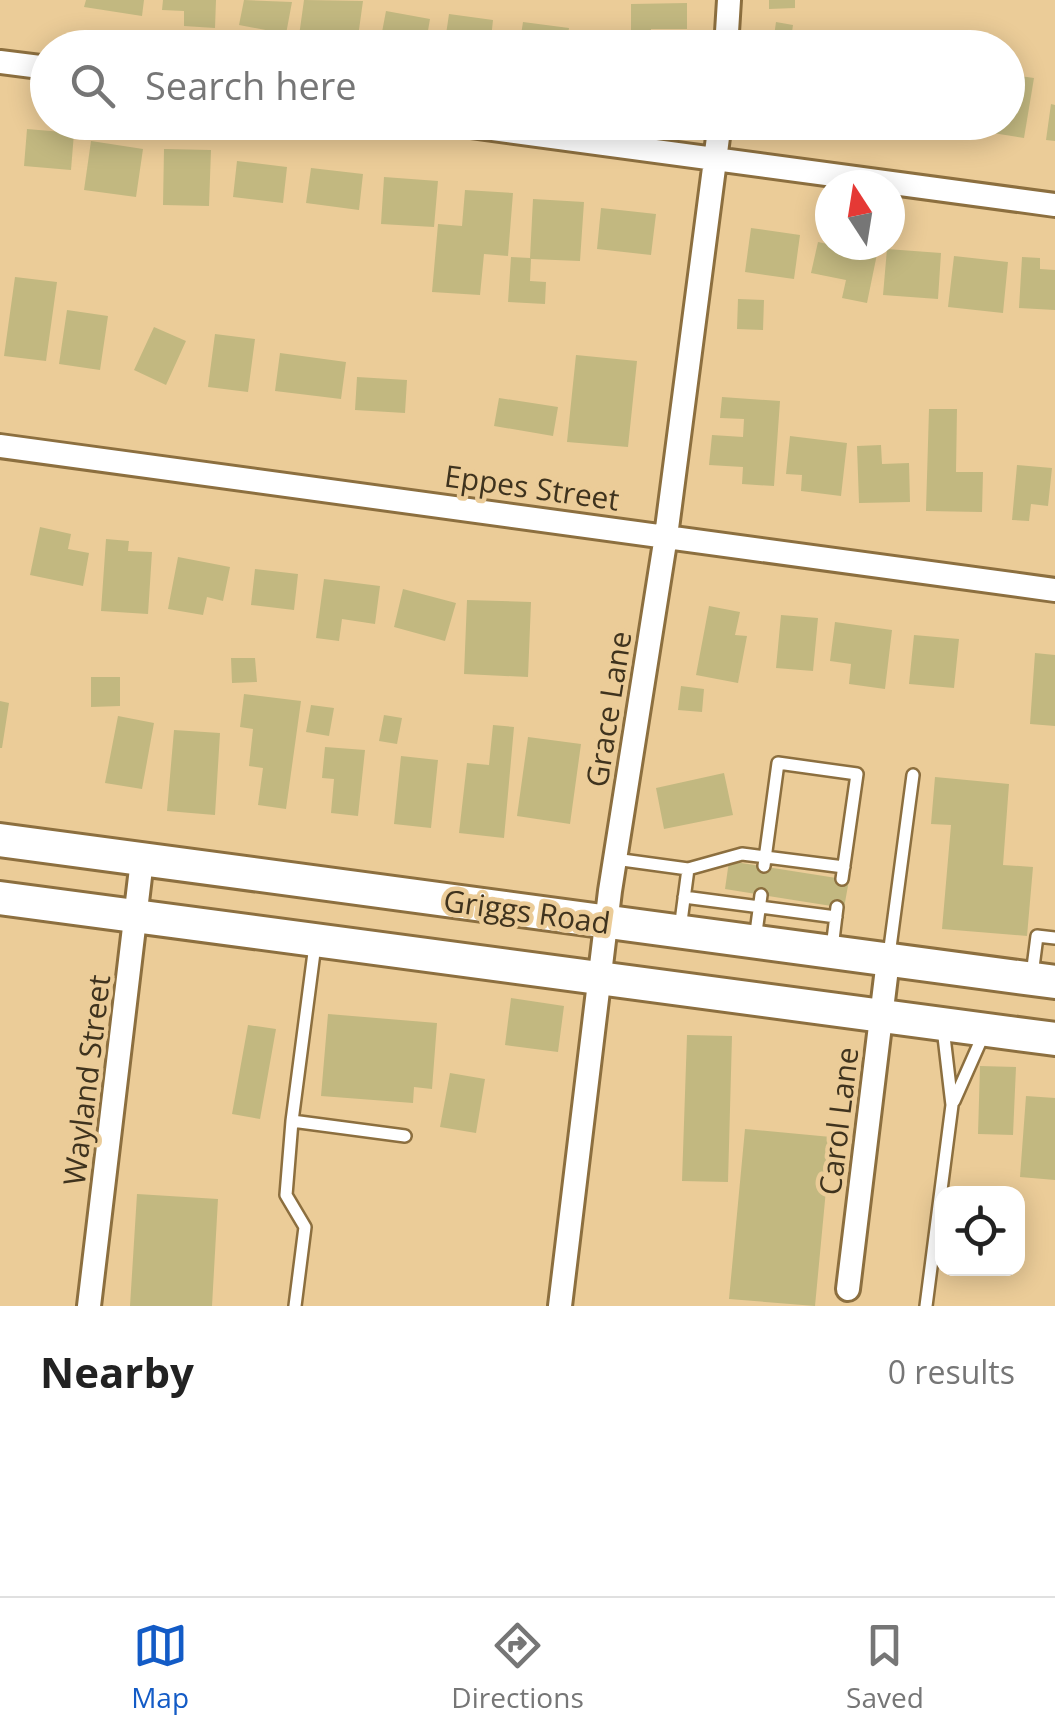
<!DOCTYPE html>
<html lang="en">
<head>
<meta charset="utf-8">
<style>
  :root { --surface:#fff; --page:#f6f6f6; --text:#222; --muted:#767676; --line:#e0e0e0; --accent:#135bc6 }
  body { margin:0; font-family:"Open Sans",sans-serif; background:var(--page); color:var(--text) }
  .controls { position:absolute; right:30px; bottom:30px; display:grid; overflow:hidden; border-radius:20px; box-shadow:0 5px 25px #0003 }
  .controls button { width:90px; height:90px; display:grid; place-items:center; padding:0; border:0; border-bottom:2px solid var(--line); background:var(--surface); color:var(--text); font:50px sans-serif }
  .compass { position:absolute; left:815px; top:170px; width:90px; height:90px; border-radius:50%; background:var(--surface); box-shadow:0 5px 25px #0003; rotate:348deg }
  .list { margin:0; padding:0; list-style:none }
  h2 { display:flex; justify-content:space-between; align-items:center; height:130px; margin:0; padding:0 40px; font-size:42px }
  h2 small { font-size:32px; font-weight:400; color:var(--muted) }
  .icon { flex:none; width:55px; height:55px; fill:none; stroke:currentColor; stroke-width:2; stroke-linecap:round; stroke-linejoin:round }
  .map { position:relative; flex:none; width:1055px; height:1306px; overflow:hidden }
  .search { position:absolute; background:var(--surface); box-shadow:0 5px 25px #0003; left:30px; right:30px; top:30px; height:110px; display:flex; align-items:center; gap:25px; box-sizing:border-box; padding:0 35px; border-radius:55px; color:var(--muted); font-size:38px }
  .sheet { height:290px; background:var(--surface) }
  nav { display:flex; justify-content:space-around; align-items:center; box-sizing:border-box; height:140px; border-top:2px solid var(--line); background:var(--surface); font-size:28px; color:var(--muted) }
  nav a { display:grid; justify-items:center; gap:5px }
  nav .on { color:var(--accent) }
  .map>svg:first-child { display:block }
  .building { fill:#c2b880 }
  .lines { fill:none; stroke-linecap:round; stroke-linejoin:round }
  .lane-casing { stroke:#8c6f3f; stroke-width:16 }
  .street-casing { stroke:#8c6f3f; stroke-width:28 }
  .secondary-casing { stroke:#8c6f3f; stroke-width:38 }
  .lane { stroke:#fff; stroke-width:11 }
  .street { stroke:#fff; stroke-width:22 }
  .secondary { stroke:#fff; stroke-width:32 }
  .labels { text-anchor:middle; dominant-baseline:central; stroke-width:9; stroke-linejoin:round; paint-order:stroke }
  .street-label { font-size:30px; fill:#3f331e; stroke:#ebcc98 }
</style>
</head>
<body>
<div class="map">
<svg width="1055" height="1306" viewBox="0 0 1055 1306">
  <rect width="100%" height="100%" fill="#ebcc98"/>
  <!-- building -->
  <path class="building" d="M86,0H144L142,16L84,7Z
    M163,0H216L215,28L184,26V11L162,10Z
    M244,0L292,2L286,34L239,25Z
    M304,0L363,1L357,44L299,36Z
    M769,0H795V8L769,9Z
    M687,3V29H651V48H631V4Z
    M386,11L430,19L425,48H379Z
    M449,14L493,20L490,48H444Z
    M523,22L569,28L566,48H519Z
    M776,22L793,25L790,46L773,43Z
    M1012,75L1034,78L1024,138L974,130L975,122H1008V94Z
    M1051,104L1055,105V141L1046,140Z
    M27,129L74,133L71,170L24,166Z
    M91,141L143,149L136,197L84,190Z
    M164,149L211,150L209,206L163,205Z
    M237,161L287,167L283,203L233,197Z
    M311,168L363,174L359,210L306,203Z
    M384,177L438,181L434,227L381,224Z
    M465,190L513,193L508,256L484,254L480,295L432,292L438,224L462,226Z
    M533,199L584,202L580,261L531,259L530,281L546,282L545,304L508,302L511,257L530,258Z
    M601,208L656,214L651,255L597,249Z
    M751,228L800,235L794,279L745,272Z
    M818,242L877,254L867,303L842,298L846,280L811,273Z
    M887,249L941,253L938,299L883,295Z
    M954,256L1008,262L1003,313L948,307Z
    M1022,257L1040,258V269L1055,270V310L1019,308Z
    M15,277L57,282L46,361L4,356Z
    M738,299L764,300L763,330L737,329Z
    M67,310L108,316L100,370L59,364Z
    M154,327L186,341L166,385L134,370Z
    M215,334L255,339L248,392L208,387Z
    M280,353L346,362L341,399L275,391Z
    M576,355L637,361L628,447L567,442Z
    M357,377L407,380L405,413L355,410Z
    M722,397L780,401L774,486L742,484L743,467L709,465L712,435L743,437L744,419L720,418Z
    M499,398L558,407L553,436L494,426Z
    M929,409H957L956,472H983L982,512L926,511Z
    M790,436L847,443L841,496L801,491L802,475L786,474Z
    M881,445L882,464L909,463L910,502L859,503L857,446Z
    M1017,465L1052,468L1048,506L1031,504L1029,521L1012,520Z
    M40,527L71,534L68,549L89,553L83,586L30,575Z
    M106,539L129,541L128,551L152,552L148,614L101,611Z
    M178,557L230,567L223,601L207,597L203,615L168,609Z
    M255,569L298,574L294,610L251,605Z
    M324,579L380,586L375,624L342,619L339,641L316,638Z
    M403,589L456,603L445,641L394,627Z
    M467,600L531,602L528,677L464,674Z
    M709,606L740,612L735,635L747,636L738,683L696,675Z
    M781,615L818,618L813,671L776,668Z
    M835,622L892,630L885,689L849,684L851,664L830,661Z
    M914,635L959,639L954,688L909,684Z
    M1035,653L1055,655V726L1030,724Z
    M231,658H255L257,682L232,683Z
    M91,677H120V706L91,707Z
    M681,686L704,689L702,712L678,710Z
    M244,694L301,701L286,809L258,805L263,768L249,766L253,729L240,727Z
    M0,701L9,703L2,748H0Z
    M311,705L334,708L329,736L306,732Z
    M384,715L402,718L397,744L379,741Z
    M118,716L154,723L142,789L105,783Z
    M493,725L514,727L504,838L459,833L467,763L489,765Z
    M174,730L220,733L215,815L167,811Z
    M528,737L581,744L570,824L517,816Z
    M325,747L365,750L358,816L331,813L334,779L322,778Z
    M401,756L438,760L431,828L394,824Z
    M724,773L733,815L664,829L656,788Z
    M935,777L1009,784L1003,865L1033,867L1027,936L942,929L951,825L931,824Z
    M729,861L849,880L844,908L725,889Z
    M511,998L564,1006L558,1052L505,1045Z
    M328,1014L437,1023L432,1089L414,1087L413,1103L321,1096Z
    M248,1025L276,1029L260,1119L232,1114Z
    M687,1035L732,1036L728,1182L682,1181Z
    M980,1066L1016,1067L1013,1135L978,1134Z
    M450,1073L485,1079L476,1133L440,1127Z
    M1026,1096L1055,1098V1180L1020,1177Z
    M745,1129L831,1137L815,1306L729,1299Z
    M137,1194L218,1199L212,1306H130Z"/>
  <g class="lines">
    <!-- lane casing -->
    <g class="lane-casing">
      <path id="lane" d="M615,859L688,869L742,854L844,867
        M764,866L778,763L857,774L842,879
        M684,897L836,917
        M680,929L688,869
        M755,940L761,895
        M832,948L837,907
        M889,955L913,775
        M1032,975L1037,936L1055,938
        M954,1101L985,1031
        M292,1121L315,945
        M295,1306L305,1227L286,1195L292,1121L405,1136
        M926,1306L952,1105L943,1028"/>
    </g>
    <!-- street casing -->
    <g class="street-casing">
      <path id="street" d="M726,48L729,0
        M0,62L48,68
        M441,122L1055,205
        M0,446L1055,590
        M848,1289L888,960
        M89,1306L142,860
        M560,1306L610,891L666,536L720,122"/>
    </g>
    <!-- secondary casing -->
    <g class="secondary-casing">
      <path id="secondary" d="M0,840L1055,982
        M0,898L1055,1039"/>
    </g>
    <!-- lane -->
    <use href="#lane" class="lane"/>
    <!-- street -->
    <use href="#street" class="street"/>
    <!-- secondary -->
    <use href="#secondary" class="secondary"/>
  </g>
  <g class="labels">
    <!-- street labels -->
    <g class="street-label">
      <text transform="translate(532 487) rotate(8)">Eppes Street</text>
      <text transform="translate(608 709) rotate(-81)">Grace Lane</text>
      <text transform="translate(527 911) rotate(8)">Griggs Road</text>
      <text transform="translate(86 1080) rotate(-83)">Wayland Street</text>
      <text transform="translate(838 1121) rotate(-83)">Carol Lane</text>
    </g>
  </g>
</svg>
<div class="controls">
<button><svg class="icon" aria-label="locate" viewBox="0 0 24 24"><circle cx="12" cy="12" r="6"/><path d="M12 2v4M12 18v4M2 12h4M18 12h4"/></svg></button>
</div>
<svg class="compass" viewBox="-18 -18 36 36"><path d="M0-13l5 13h-10z" fill="#e53935"/><path d="M0 13l5-13h-10z" fill="#767676"/></svg>
<div class="search"><svg class="icon" aria-label="search" viewBox="0 0 24 24"><circle cx="10" cy="10" r="6"/><path d="M15 15l6 6"/></svg>Search here</div>
</div>
<section class="sheet">
<h2>Nearby<small>0 results</small></h2>
<ul class="list">
</ul>
</section>
<nav>
<a class="on"><svg class="icon" aria-label="map" viewBox="0 0 24 24"><path d="M3 6l6-2 6 2 6-2v14l-6 2-6-2-6 2zM9 4v14M15 6v14"/></svg>Map</a>
<a><svg class="icon" aria-label="directions" viewBox="0 0 24 24"><path d="M12 3l9 9-9 9-9-9zM9 14v-3h6M13 9l2 2-2 2"/></svg>Directions</a>
<a><svg class="icon" aria-label="saved" viewBox="0 0 24 24"><path d="M7 4h10v16l-5-4-5 4z"/></svg>Saved</a>
</nav>
</body>
</html>
